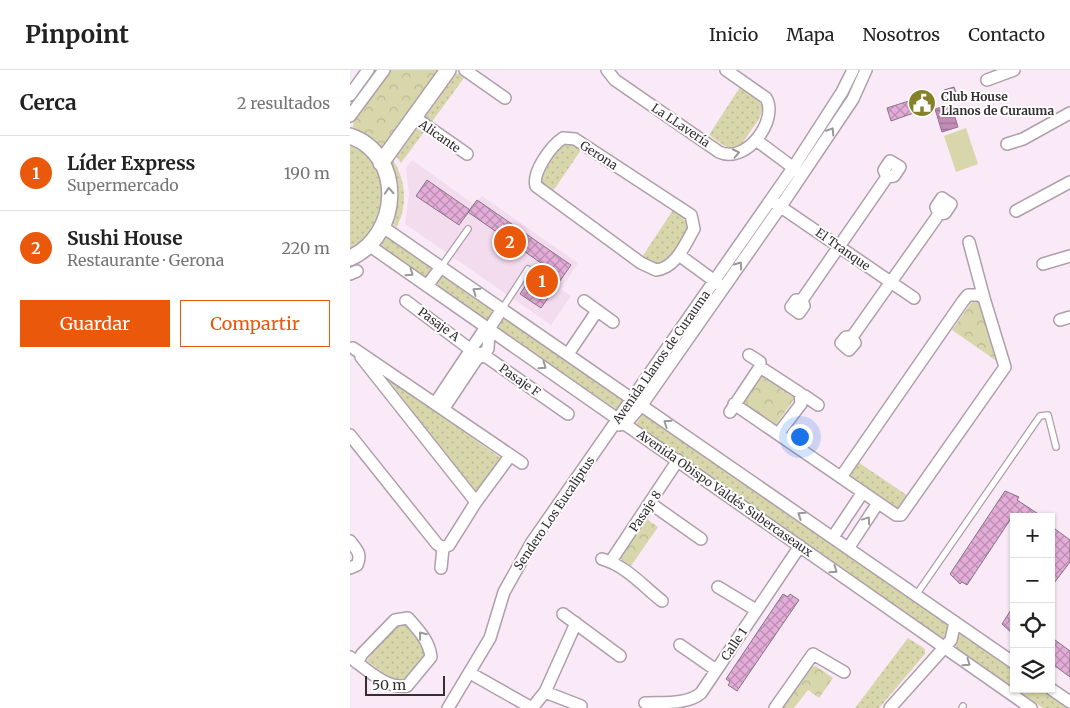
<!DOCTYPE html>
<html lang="es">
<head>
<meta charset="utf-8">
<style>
  :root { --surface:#fff; --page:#f2f2f2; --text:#222; --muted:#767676; --line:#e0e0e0; --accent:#ea580c }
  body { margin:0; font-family:Merriweather,serif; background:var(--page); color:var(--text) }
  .controls { position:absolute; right:15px; bottom:15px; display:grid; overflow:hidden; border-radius:0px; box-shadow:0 1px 4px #0004 }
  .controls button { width:45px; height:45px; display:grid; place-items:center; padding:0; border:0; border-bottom:1px solid var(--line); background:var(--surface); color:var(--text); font:25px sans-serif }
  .scale { position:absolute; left:15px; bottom:12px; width:80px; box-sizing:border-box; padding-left:5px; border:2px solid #352f34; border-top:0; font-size:14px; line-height:18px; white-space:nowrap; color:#352f34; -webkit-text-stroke:4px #fff; paint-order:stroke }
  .you { position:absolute; left:449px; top:366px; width:18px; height:18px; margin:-12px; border:4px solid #fff; border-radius:50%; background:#1a73e8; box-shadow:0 0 0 8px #1a73e833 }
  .badge { display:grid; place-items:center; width:32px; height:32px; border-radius:50%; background:var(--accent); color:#fff; font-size:16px; font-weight:700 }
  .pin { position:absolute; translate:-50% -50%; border:2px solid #fff; box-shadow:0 1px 5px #0006 }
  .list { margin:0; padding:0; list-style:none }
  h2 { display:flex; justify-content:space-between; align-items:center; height:65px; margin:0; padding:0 20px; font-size:21px }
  h2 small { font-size:16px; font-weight:400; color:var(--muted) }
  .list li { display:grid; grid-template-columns:32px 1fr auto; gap:15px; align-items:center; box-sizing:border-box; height:75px; padding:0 20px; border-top:1px solid var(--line) }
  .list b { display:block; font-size:19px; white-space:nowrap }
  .list p { margin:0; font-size:16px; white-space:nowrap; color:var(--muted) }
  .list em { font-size:16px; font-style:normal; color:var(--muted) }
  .actions { display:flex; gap:10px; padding:15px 20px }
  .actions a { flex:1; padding:11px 0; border:1px solid var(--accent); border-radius:0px; text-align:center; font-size:18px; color:var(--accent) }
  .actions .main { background:var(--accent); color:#fff }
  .icon { flex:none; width:28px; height:28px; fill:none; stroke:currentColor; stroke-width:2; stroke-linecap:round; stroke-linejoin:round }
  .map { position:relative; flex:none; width:720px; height:638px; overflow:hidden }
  header { display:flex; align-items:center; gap:30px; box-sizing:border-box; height:70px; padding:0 25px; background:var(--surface); border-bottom:1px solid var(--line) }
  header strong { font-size:24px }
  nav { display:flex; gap:28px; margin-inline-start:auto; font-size:18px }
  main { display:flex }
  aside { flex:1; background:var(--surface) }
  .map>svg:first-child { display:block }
  .built { fill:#f3dcee }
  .grass { fill:url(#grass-dots) }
  .park { fill:url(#park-crowns) }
  .pitch { fill:#d8d7ab }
  .water { fill:url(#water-rules); stroke:#977090 }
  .building { fill:url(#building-cross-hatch); stroke:#837580 }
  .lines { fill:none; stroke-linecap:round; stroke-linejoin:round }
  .service-casing { stroke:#ae9fab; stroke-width:8 }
  .minor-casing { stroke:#ae9fab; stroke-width:14 }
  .tertiary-casing { stroke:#ae9fab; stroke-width:18 }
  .service { stroke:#fff; stroke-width:5.5 }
  .minor { stroke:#fff; stroke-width:11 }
  .tertiary { stroke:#fff; stroke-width:15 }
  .oneway { stroke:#9a979a }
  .labels { text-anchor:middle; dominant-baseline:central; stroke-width:4; stroke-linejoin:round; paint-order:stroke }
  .poi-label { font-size:12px; font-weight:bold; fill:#352f34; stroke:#fff; text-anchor:start }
  .street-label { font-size:12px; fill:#352f34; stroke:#fff }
</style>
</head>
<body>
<header>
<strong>Pinpoint</strong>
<nav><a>Inicio</a><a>Mapa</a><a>Nosotros</a><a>Contacto</a></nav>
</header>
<main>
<aside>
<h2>Cerca<small>2 resultados</small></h2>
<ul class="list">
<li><span class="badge">1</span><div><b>Líder Express</b><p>Supermercado</p></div><em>190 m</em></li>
<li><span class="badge">2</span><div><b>Sushi House</b><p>Restaurante · Gerona</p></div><em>220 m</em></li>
</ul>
<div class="actions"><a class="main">Guardar</a><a>Compartir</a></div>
</aside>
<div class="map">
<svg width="720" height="638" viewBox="0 0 720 638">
  <defs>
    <pattern id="grass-dots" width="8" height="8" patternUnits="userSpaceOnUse" patternTransform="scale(1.25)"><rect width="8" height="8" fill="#d8d7ab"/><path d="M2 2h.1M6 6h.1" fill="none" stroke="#bab994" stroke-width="1.8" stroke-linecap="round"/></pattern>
    <pattern id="park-crowns" width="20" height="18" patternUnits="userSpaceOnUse" patternTransform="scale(1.25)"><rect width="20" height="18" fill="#d8d7ab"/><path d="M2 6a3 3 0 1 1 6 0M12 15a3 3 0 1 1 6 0" fill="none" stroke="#bab994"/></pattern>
    <pattern id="water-rules" width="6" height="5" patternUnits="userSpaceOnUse" patternTransform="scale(1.25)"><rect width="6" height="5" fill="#c18cb7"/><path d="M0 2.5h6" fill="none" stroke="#9e7396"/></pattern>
    <pattern id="building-cross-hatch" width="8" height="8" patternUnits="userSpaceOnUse" patternTransform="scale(1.25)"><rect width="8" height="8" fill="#e4add9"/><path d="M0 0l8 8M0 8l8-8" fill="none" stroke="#ba8db1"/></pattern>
  </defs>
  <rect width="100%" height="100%" fill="#faeaf7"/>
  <!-- built -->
  <path class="built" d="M62,90L125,135L132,126L228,193L211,219L221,226L201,255L55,154L59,124L56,98Z"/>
  <!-- grass -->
  <path class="grass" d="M109,3L114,8L81,53L75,49V45L106,4Z
    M390,17L408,29L413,38L409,49L391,75C381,84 369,72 359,65Z
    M66,58L74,62L51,93L46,86Z
    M220,72L231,80L201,124L189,115L188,107L213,73Z
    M0,73C44,92 41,160 0,179Z
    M43,90C56,110 58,137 46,158L41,150L39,97Z
    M323,140C327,144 336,148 337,154C339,166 321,183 314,192L305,194L292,187Z
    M36,165L84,199L77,210L28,176Z
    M92,204L145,241L138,251L84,214Z
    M152,247L274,331L267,340L146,257Z
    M33,303L152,389L125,423Z
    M293,344L664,601V618L286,354Z
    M505,390L561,428L549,442L498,409L497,402Z
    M47,554H55L75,576L74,587L56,613L49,614L17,591L22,583Z
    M558,568L575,579V584L529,638H505Z
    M666,619H690L717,638H693Z"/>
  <!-- park -->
  <path class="park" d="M40,0H90L38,73L30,78L3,57L4,50Z
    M623,230L629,231L648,292L602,260Z
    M411,306L445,328L425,356L392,331Z
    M294,447L308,457L281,496L267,486Z
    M466,596L483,608L469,628L458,620L444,638H433L462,597Z"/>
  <!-- pitch -->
  <path class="pitch" d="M616,58L628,94L606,102L594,66Z"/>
  <!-- water -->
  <path class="water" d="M601,34L608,57L592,62L585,39Z"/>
  <!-- building -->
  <path class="building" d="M604,17L608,28L597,31L594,20Z
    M568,28L572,40L541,51L537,38Z
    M77,110L120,140L109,155L66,126Z
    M127,130L221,195L191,238L170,224L191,193L118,142Z
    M655,421L669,427L667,430L693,447H662L617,515L612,512L610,514L600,504Z
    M701,456L720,470V492L701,517Z
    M433,524L438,527L440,524L449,530L387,621L378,615L380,612L376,609Z
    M664,535V565L652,554Z
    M701,567L720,581V607L701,593Z"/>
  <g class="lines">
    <!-- service casing -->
    <g class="service-casing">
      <path id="service" d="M91,197L118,159
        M152,239L178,199
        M566,525L690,346L698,345L706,377
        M612,638L613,636"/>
    </g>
    <!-- minor casing -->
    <g class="minor-casing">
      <path id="minor" d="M115,0L155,28
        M257,0L265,10L369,82C396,95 429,50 416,28L376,0
        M637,10L664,0
        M0,25L18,0
        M0,46L34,0
        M64,47L117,84
        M213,68L225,69L341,145L344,159C335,174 326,198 306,200L291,193L186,116C182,102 201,76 213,68Z
        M406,70L449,102
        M657,74L673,69L720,43
        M540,91L550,97L544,106L537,107L534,100Z
        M592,128L601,134L595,143L589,144L586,137Z
        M425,133L564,228
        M666,141L720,112
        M33,157L664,593
        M619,172L634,228
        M20,176L681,638
        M329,185L370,215
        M693,194L720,186
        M0,204L7,201
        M77,216L91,197
        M446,230H452L454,236L449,243L441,237Z
        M452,230L537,107
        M56,231L121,280L138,288L218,344
        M234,231L263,252
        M710,250L720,247
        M496,267H502L505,273L499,280L491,273Z
        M502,267L589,144
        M3,278L172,393
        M218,284L247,241
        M399,285L410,292V297L450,323L451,334L428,364
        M11,287L126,432
        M451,327L455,326L468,335
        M86,332L136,257
        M384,334L546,445H551L655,297L634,228L629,225H618L613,231L491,407
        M94,338L126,290L138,279L139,259L152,239
        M380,342L410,297
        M269,355L278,351L291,336L431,136L503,29L516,0
        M0,365L87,474L93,478
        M300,433L351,469
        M483,467L513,422
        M0,471C7,480 12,484 7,495L0,498
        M499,477L528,433
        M252,489C275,495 294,517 312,531
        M261,491L328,390
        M91,498L93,478L99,475L126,432L160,386
        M368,517L406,540
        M213,544L270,586
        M330,575L366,600
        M0,587C16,599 36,619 57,616L81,587C79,570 68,560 58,548L45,550L12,584L7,593
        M120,603L182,638
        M701,619L720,632
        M195,622L231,636
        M295,633C312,632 337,635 351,623L450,476
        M98,638L140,568L154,522L182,472L443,98L492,22L503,0
        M182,638L195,622L226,553
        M425,638L463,584L494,602
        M540,638L601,570L605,552"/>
    </g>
    <!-- tertiary casing -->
    <g class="tertiary-casing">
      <path id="tertiary" d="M0,66C55,85 51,165 0,188
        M31,93L98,0"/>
    </g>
    <!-- service -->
    <use href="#service" class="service"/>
    <!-- minor -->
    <use href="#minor" class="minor"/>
    <!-- tertiary -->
    <use href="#tertiary" class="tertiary"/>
  </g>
  <!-- one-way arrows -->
  <defs><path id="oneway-chevron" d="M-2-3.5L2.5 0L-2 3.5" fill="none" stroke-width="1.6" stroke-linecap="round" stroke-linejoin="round" transform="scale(1.25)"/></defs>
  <g class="oneway">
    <use href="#oneway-chevron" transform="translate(481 61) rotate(-57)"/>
    <use href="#oneway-chevron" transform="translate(386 83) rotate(-12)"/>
    <use href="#oneway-chevron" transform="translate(39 121) rotate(-93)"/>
    <use href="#oneway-chevron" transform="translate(389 195) rotate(-55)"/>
    <use href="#oneway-chevron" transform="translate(60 203) rotate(35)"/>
    <use href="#oneway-chevron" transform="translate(126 221) rotate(-145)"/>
    <use href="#oneway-chevron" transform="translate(193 296) rotate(35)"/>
    <use href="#oneway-chevron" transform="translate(317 353) rotate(-146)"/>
    <use href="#oneway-chevron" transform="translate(451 445) rotate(-146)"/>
    <use href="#oneway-chevron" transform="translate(517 450) rotate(-56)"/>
    <use href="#oneway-chevron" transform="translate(484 500) rotate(35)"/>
    <use href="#oneway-chevron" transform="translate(72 565) rotate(-128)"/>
    <use href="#oneway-chevron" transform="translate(617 593) rotate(35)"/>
  </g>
  <!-- icons -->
  <defs>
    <g id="civic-disc" transform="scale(1.4375)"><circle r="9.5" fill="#858129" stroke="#fff"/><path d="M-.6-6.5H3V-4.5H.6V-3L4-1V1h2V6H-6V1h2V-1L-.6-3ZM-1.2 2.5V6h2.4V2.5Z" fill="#fff"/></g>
  </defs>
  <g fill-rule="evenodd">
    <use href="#civic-disc" x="572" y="33"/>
  </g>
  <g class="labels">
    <!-- poi labels -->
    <g class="poi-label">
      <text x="591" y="26">Club House<tspan x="591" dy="14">Llanos de Curauma</tspan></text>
    </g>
    <!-- street labels -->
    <g class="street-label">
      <text transform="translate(331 55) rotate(34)">La LLavería</text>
      <text transform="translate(90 66) rotate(35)">Alicante</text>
      <text transform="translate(249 85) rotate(33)">Gerona</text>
      <text transform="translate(493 179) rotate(35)">El Tranque</text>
      <text transform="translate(89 254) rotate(36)">Pasaje A</text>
      <text transform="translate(311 287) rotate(-55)">Avenida Llanos de Curauma</text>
      <text transform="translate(170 310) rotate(35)">Pasaje F</text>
      <text transform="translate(375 423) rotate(35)">Avenida Obispo Valdés Subercaseaux</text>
      <text transform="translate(295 441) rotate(-56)">Pasaje 8</text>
      <text transform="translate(204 443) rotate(-56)">Sendero Los Eucaliptus</text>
      <text transform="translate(384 574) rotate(-56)">Calle 1</text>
    </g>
  </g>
</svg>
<div class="controls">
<button>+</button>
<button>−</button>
<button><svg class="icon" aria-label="locate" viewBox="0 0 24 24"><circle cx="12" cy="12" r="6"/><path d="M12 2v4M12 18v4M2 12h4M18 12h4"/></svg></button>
<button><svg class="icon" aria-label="layers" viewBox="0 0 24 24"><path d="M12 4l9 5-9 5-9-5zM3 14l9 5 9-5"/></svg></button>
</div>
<div class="scale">50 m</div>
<div class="you"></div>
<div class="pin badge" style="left:192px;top:211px">1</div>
<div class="pin badge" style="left:160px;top:172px">2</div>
</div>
</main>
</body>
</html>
